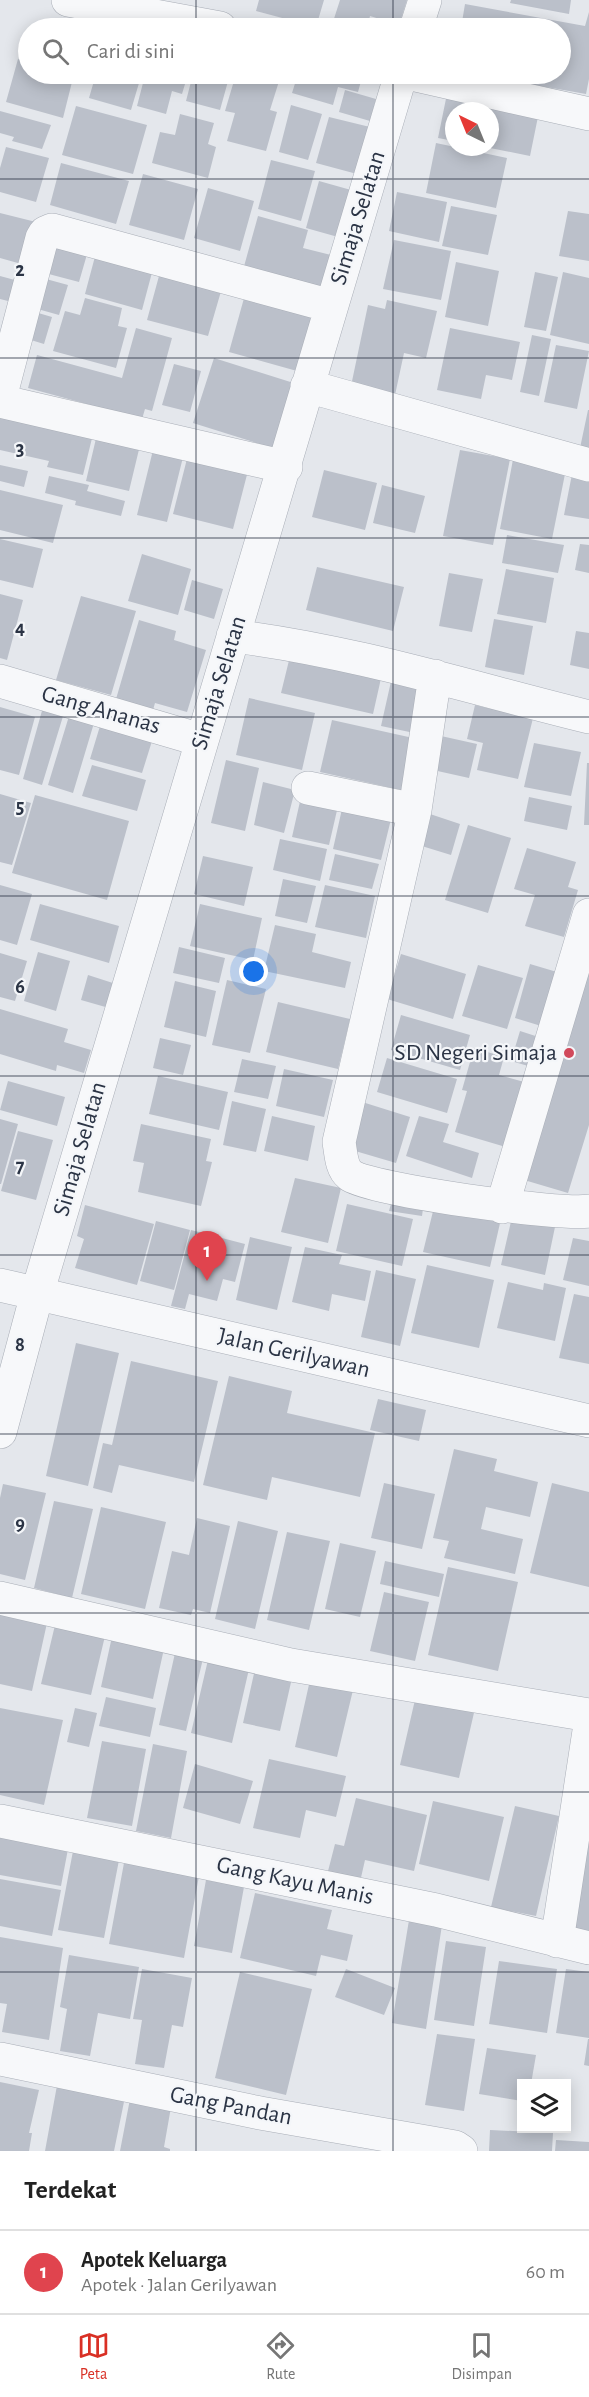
<!DOCTYPE html>
<html lang="id">
<head>
<meta charset="utf-8">
<style>
  :root { --surface:#fff; --page:#f6f6f6; --text:#222; --muted:#767676; --line:#e0e0e0; --accent:#d93025 }
  body { margin:0; font-family:"Alegreya Sans",sans-serif; background:var(--page); color:var(--text) }
  .controls { position:absolute; right:18px; bottom:18px; display:grid; overflow:hidden; border-radius:0px; box-shadow:0 3px 15px #0003 }
  .controls button { width:54px; height:54px; display:grid; place-items:center; padding:0; border:0; border-bottom:2px solid var(--line); background:var(--surface); color:var(--text); font:30px sans-serif }
  .compass { position:absolute; left:445px; top:102px; width:54px; height:54px; border-radius:50%; background:var(--surface); box-shadow:0 3px 15px #0003; rotate:317deg }
  .you { position:absolute; left:254px; top:972px; width:21px; height:21px; margin:-15px; border:4px solid #fff; border-radius:50%; background:#1a73e8; box-shadow:0 0 0 9px #1a73e833 }
  .badge { display:grid; place-items:center; width:39px; height:39px; border-radius:50%; background:var(--accent); color:#fff; font-size:20px; font-weight:700 }
  .pin { position:absolute; translate:-50% -50px; filter:drop-shadow(0 2px 3px #0008) }
  .pin::after { content:''; position:absolute; top:32px; width:21px; height:18px; background:inherit; clip-path:polygon(0 0,100% 0,50% 100%) }
  .list { margin:0; padding:0; list-style:none }
  h2 { display:flex; justify-content:space-between; align-items:center; height:78px; margin:0; padding:0 24px; font-size:26px }
  h2 small { font-size:20px; font-weight:400; color:var(--muted) }
  .list li { display:grid; grid-template-columns:39px 1fr auto; gap:18px; align-items:center; box-sizing:border-box; height:84px; padding:0 24px; border-top:2px solid var(--line) }
  .list b { display:block; font-size:22px; white-space:nowrap }
  .list p { margin:0; font-size:20px; white-space:nowrap; color:var(--muted) }
  .list em { font-size:20px; font-style:normal; color:var(--muted) }
  .icon { flex:none; width:33px; height:33px; fill:none; stroke:currentColor; stroke-width:2; stroke-linecap:round; stroke-linejoin:round }
  .map { position:relative; flex:none; width:589px; height:2151px; overflow:hidden }
  .search { position:absolute; background:var(--surface); box-shadow:0 3px 15px #0003; left:18px; right:18px; top:18px; height:66px; display:flex; align-items:center; gap:15px; box-sizing:border-box; padding:0 21px; border-radius:33px; color:var(--muted); font-size:22px }
  .sheet { height:162px; background:var(--surface) }
  nav { display:flex; justify-content:space-around; align-items:center; box-sizing:border-box; height:84px; border-top:2px solid var(--line); background:var(--surface); font-size:16px; color:var(--muted) }
  nav a { display:grid; justify-items:center; gap:3px }
  nav .on { color:var(--accent) }
  .map>svg:first-child { display:block }
  .building { fill:#bbc0ca }
  .lines { fill:none; stroke-linecap:round; stroke-linejoin:round }
  .street-casing { stroke:#a9aeb7; stroke-width:34 }
  .street { stroke:#f7f8fa; stroke-width:33 }
  .grid { fill:none; stroke:#2b3445; stroke-width:1.5; stroke-opacity:0.55 }
  .poi-dot { fill:#d1495b; stroke:#f4f6f9; stroke-width:2 }
  .labels { text-anchor:middle; dominant-baseline:central; stroke-width:4.5; stroke-linejoin:round; paint-order:stroke }
  .street-label { font-size:24px; fill:#2b3445; stroke:#f4f6f9 }
  .poi-label { font-size:24px; fill:#2b3445; stroke:#f4f6f9; text-anchor:end }
  .grid-label { font-size:20px; text-anchor:middle; font-weight:bold; fill:#2b3445; stroke:#f4f6f9; stroke-width:4.5; stroke-linejoin:round; paint-order:stroke }
</style>
</head>
<body>
<div class="map">
<svg width="589" height="2151" viewBox="0 0 589 2151">
  <rect width="100%" height="100%" fill="#e4e7ec"/>
  <!-- building -->
  <path class="building" d="M259,0H324L316,27L256,11Z
    M340,0H407L399,25L370,16L367,28H331Z
    M511,0H571L569,14L510,3Z
    M465,4L585,26L589,12V79L586,94L479,75L560,74V28H461Z
    M18,59L28,62V74H74L63,118L6,102Z
    M96,74L139,83L131,110L89,98Z
    M132,74H188L182,94L172,91L166,114L137,106L143,83L131,79Z
    M193,74H230L220,110L186,101Z
    M236,74H265L280,78L270,110L277,112L266,151L227,141L235,113L225,111Z
    M298,74H363L358,92L338,87L333,105L292,93Z
    M449,84L541,102L530,156L490,148V111H454V141L438,138Z
    M345,90L376,99L370,121L339,112Z
    M291,105L322,114L308,160L279,152Z
    M76,106L147,125L133,174L62,155Z
    M0,111L51,125L42,149L12,141L14,137L0,133Z
    M180,114L214,123L208,144L216,147L208,178L152,163L160,132L175,135Z
    M329,117L370,127L357,174L316,163Z
    M436,143L507,158L496,208L426,193Z
    M6,147L49,158L36,202L0,192V168Z
    M271,160L315,171L301,221L258,209Z
    M61,163L129,181L116,224L50,205Z
    M143,174L198,189L184,240L129,225Z
    M319,181L351,190L338,237L306,228Z
    M208,188L254,201L240,251L194,238Z
    M397,192L447,202L439,242L389,231Z
    M451,206L497,215L488,255L442,246Z
    M568,211L589,214V261L559,256Z
    M0,213L36,222L25,265L0,258Z
    M258,216L308,230L303,248L335,256L326,288L243,270Z
    M52,234L90,244L79,282L41,272Z
    M394,240L451,251L441,300L383,289Z
    M97,249L154,265L142,310L85,294Z
    M456,262L499,271L488,326L445,317Z
    M162,265L224,281L208,336L147,320Z
    M535,272L558,277L546,331L524,327Z
    M563,272L589,278V344L550,335Z
    M0,276L26,283L20,304L0,299Z
    M35,276L68,285L59,315L27,306Z
    M246,291L314,310L297,371L229,352Z
    M85,298L122,308L118,326L127,328L116,368L53,351L65,311L80,315Z
    M387,300L437,311L426,358L404,353L395,395L351,386L368,305L385,309Z
    M28,310L52,317L44,344L21,337Z
    M136,328L172,338L152,411L145,409L142,419L28,388L37,355L122,378Z
    M450,328L520,342L512,380L486,375L481,399L437,390Z
    M532,335L551,339L539,396L520,392Z
    M556,345L589,351L577,409L544,402Z
    M214,358L300,385L279,450L193,423Z
    M174,364L201,371L190,412L162,405Z
    M0,408L95,426L83,475L47,467L49,461L0,450Z
    M588,410H589V450L580,448Z
    M98,430L141,441L129,491L86,481Z
    M155,442L185,449L167,522L137,515Z
    M190,447L250,463L233,529L173,514Z
    M460,450L510,459L493,545L443,536Z
    M514,454L567,464L552,539L500,529Z
    M574,464L589,467V519L564,515Z
    M0,465L28,471L24,487L0,481Z
    M324,470L377,483L365,530L312,517Z
    M49,476L89,485L87,491L125,501L121,516L75,505L76,501L45,493Z
    M382,485L425,496L415,533L373,523Z
    M0,490L63,505L53,543L0,530Z
    M507,535L564,545L558,573L502,563Z
    M0,539L43,549L33,588L0,580Z
    M580,544L589,545V573L575,570Z
    M142,554L191,569L178,615L128,601Z
    M317,567L404,587L393,631L306,610Z
    M506,569L554,578L546,623L497,614Z
    M449,573L483,579L472,632L439,626Z
    M192,580L223,589L214,619L184,610Z
    M0,594L23,600L7,660L0,658Z
    M81,596L136,611L111,695L56,680Z
    M494,619L533,626L524,675L485,667Z
    M139,620L176,631L174,640L206,650L187,712L155,703L151,717L114,706Z
    M576,631L589,633V669L570,665Z
    M293,644L384,665L373,714L281,693Z
    M394,668L432,677L419,734L381,726Z
    M249,698L315,713L302,770L236,755Z
    M493,700L535,710L518,779L477,770L483,743L467,739L475,705L491,709Z
    M0,707L35,717L19,775L0,770Z
    M43,707L64,713L42,785L23,779Z
    M69,716L94,723L73,793L48,785Z
    M332,720L413,738L401,790L320,772Z
    M100,726L152,741L142,773L90,759Z
    M432,734L477,744L469,778L424,768Z
    M534,743L581,752L571,796L524,787Z
    M226,760L259,768L245,831L211,823Z
    M587,763H589V825H584Z
    M92,765L146,780L137,811L82,796Z
    M263,782L295,790L284,833L254,825Z
    M0,794L31,803L12,865L0,862Z
    M35,795L129,821L107,900L12,873Z
    M301,797L338,806L329,845L292,837Z
    M529,797L572,806L567,830L524,821Z
    M344,800L393,811L381,860L333,849Z
    M421,811L460,824L451,855L412,843Z
    M468,825L511,838L488,913L445,900Z
    M280,839L327,849L320,881L273,870Z
    M527,848L576,862L568,887L578,890L564,937L525,926L535,895L514,889Z
    M335,854L379,864L372,889L329,880Z
    M203,856L253,867L244,906L194,894Z
    M283,879L316,886L307,923L275,916Z
    M0,885L32,894L17,945L0,940Z
    M325,885L375,896L366,938L315,927Z
    M40,904L119,926L109,963L30,940Z
    M200,904L262,918L253,960L190,946Z
    M275,925L316,934L312,952L351,962L345,988L264,971Z
    M589,930V1125L568,1193L514,1177Z
    M179,947L225,958L219,983L173,973Z
    M38,952L70,961L56,1011L24,1001Z
    M0,953L27,961L15,1001L0,997Z
    M401,954L466,974L453,1019L387,999Z
    M530,964L567,975L551,1029L515,1018Z
    M478,965L523,978L507,1029L462,1016Z
    M88,975L116,984L109,1008L81,1000Z
    M227,980L266,989L250,1053L212,1045Z
    M175,981L216,991L206,1037L164,1027Z
    M278,1002L350,1019L338,1069L266,1052Z
    M0,1009L68,1029L64,1042L91,1050L84,1073L57,1065L56,1071L0,1054Z
    M401,1015L470,1035L460,1070L391,1050Z
    M520,1031L551,1041L542,1070L511,1061Z
    M160,1038L191,1045L183,1075L153,1068Z
    M474,1048L504,1057L499,1075L535,1085L516,1150L455,1132L467,1091L462,1090Z
    M387,1058L457,1079L447,1113L377,1092Z
    M242,1059L276,1066L268,1099L234,1092Z
    M284,1069L333,1080L324,1117L276,1106Z
    M158,1076L228,1092L219,1130L149,1114Z
    M8,1081L65,1097L57,1126L0,1110Z
    M232,1101L266,1109L256,1152L223,1145Z
    M359,1101L410,1117L396,1163L345,1148Z
    M272,1116L315,1126L308,1161L264,1151Z
    M419,1116L449,1124L443,1142L479,1153L472,1178L406,1156Z
    M0,1119L18,1124L1,1184H0Z
    M141,1124L211,1139L206,1161L212,1162L201,1206L138,1192L144,1163L133,1161Z
    M18,1131L53,1140L36,1200L1,1191Z
    M295,1178L341,1188L328,1243L281,1232Z
    M395,1189L425,1194L422,1216L389,1211Z
    M437,1195L503,1210L490,1267L423,1252Z
    M347,1204L413,1219L402,1266L336,1251Z
    M85,1205L154,1224L137,1285L75,1268L84,1239L77,1236Z
    M512,1217L555,1227L545,1275L501,1265Z
    M156,1221L190,1230L174,1290L140,1281Z
    M191,1230L245,1244L235,1282L223,1279L217,1301L189,1294L185,1309L171,1306Z
    M250,1237L292,1247L277,1310L236,1300Z
    M573,1238L589,1241V1286L563,1280Z
    M305,1247L342,1255L339,1264L371,1271L365,1301L332,1294L329,1311L292,1302Z
    M427,1265L494,1280L479,1348L411,1333Z
    M376,1270L416,1279L400,1346L361,1337Z
    M508,1282L543,1290L544,1283L566,1288L555,1341L497,1328Z
    M574,1294L589,1297V1364L559,1358Z
    M76,1343L119,1353L88,1486L46,1476Z
    M131,1361L218,1381L194,1482L119,1465L112,1493L93,1488L103,1443L112,1445Z
    M229,1376L292,1391L287,1413L375,1433L360,1497L272,1477L267,1500L203,1485Z
    M378,1399L426,1410L419,1441L370,1430Z
    M454,1449L497,1459L494,1471L538,1482L530,1517L486,1507L481,1529L523,1539L515,1574L444,1558L449,1541L433,1538Z
    M384,1483L435,1494L422,1549L371,1538Z
    M552,1483L589,1492V1587L530,1573Z
    M3,1484L46,1493L25,1580L0,1574V1498Z
    M54,1501L93,1509L72,1598L34,1588Z
    M101,1507L166,1522L145,1609L81,1594Z
    M197,1518L230,1526L210,1613L193,1609L191,1615L159,1608L172,1551L189,1555Z
    M238,1521L278,1531L255,1629L215,1619Z
    M287,1532L330,1541L309,1630L267,1620Z
    M340,1543L376,1551L360,1617L325,1609Z
    M385,1561L444,1574L439,1597L380,1584Z
    M448,1567L518,1582L498,1671L428,1655Z
    M384,1592L429,1602L415,1661L370,1651Z
    M0,1612L47,1623L32,1691L0,1684Z
    M55,1625L105,1636L91,1695L41,1684Z
    M113,1632L165,1644L153,1699L101,1687Z
    M177,1644L205,1650L186,1731L159,1725Z
    M211,1647L252,1656L232,1743L191,1733Z
    M257,1660L294,1669L280,1731L243,1723Z
    M310,1680L353,1690L337,1757L295,1747Z
    M417,1691L476,1704L459,1778L400,1765Z
    M106,1697L156,1708L150,1737L99,1726Z
    M0,1708L63,1720L44,1805L0,1795Z
    M75,1708L97,1713L89,1747L67,1742Z
    M102,1741L146,1749L132,1826L87,1818Z
    M153,1744L187,1751L171,1838L136,1831Z
    M269,1759L346,1776L336,1817L306,1810L300,1838L253,1828Z
    M195,1764L253,1781L240,1824L183,1808Z
    M356,1798L427,1815L414,1871L365,1860L360,1882L327,1875L335,1844L344,1846Z
    M433,1801L504,1817L489,1881L419,1864Z
    M515,1806L559,1816L536,1916L491,1907Z
    M589,1820V1941L563,1936Z
    M0,1837L68,1849L61,1886L0,1875Z
    M73,1851L119,1860L104,1938L58,1930Z
    M124,1863L199,1876L184,1958L109,1944Z
    M0,1879L61,1890L52,1936L0,1926Z
    M206,1880L244,1887L232,1953L194,1946Z
    M255,1893L332,1910L327,1929L353,1935L347,1961L321,1955L316,1976L240,1958Z
    M409,1920L442,1925L426,2029L392,2023Z
    M0,1937L63,1948L49,2040L2,2032L7,2004L0,2003Z
    M446,1941L486,1947L474,2026L434,2020Z
    M69,1955L139,1967L130,2019L98,2013L90,2056L60,2051L67,2009L60,2007Z
    M499,1961L557,1969L547,2033L489,2024Z
    M142,1969L192,1978L183,2027L172,2025L164,2068L135,2064L142,2020L133,2019Z
    M346,1969L395,1988L384,2015L335,1997Z
    M566,1969L589,1972V2038L556,2033Z
    M240,1972L312,1989L286,2095L215,2078Z
    M437,2034L475,2039L464,2111L425,2105Z
    M588,2039H589V2066L584,2065Z
    M487,2048L536,2055L531,2084H522V2101L479,2094Z
    M58,2080L126,2092L114,2151H45Z
    M0,2082L39,2090L29,2133H32L29,2151H0Z
    M130,2099L171,2107L164,2147L170,2149V2151H120Z
    M490,2130L553,2133L552,2151H489Z
    M556,2140L589,2142V2151H555Z"/>
  <g class="lines">
    <!-- street casing -->
    <g class="street-casing">
      <path id="street" d="M68,0L220,28
        M416,28L425,0
        M411,74L589,114
        M307,386L589,465
        M0,398L42,238L45,233L52,230L331,306
        M0,401L286,467
        M233,636C355,651 471,688 589,717
        M435,676L415,810L339,1142C341,1153 341,1168 350,1175C370,1190 561,1216 589,1211
        M0,681L201,740
        M308,788L415,810
        M502,1207L589,915
        M0,1285L589,1421
        M0,1432L37,1294L401,74
        M0,1598L291,1665L589,1715
        M0,1821L436,1910L589,1948
        M557,1941L589,1731
        M0,2059L260,2113L455,2147L461,2151"/>
    </g>
    <!-- street -->
    <use href="#street" class="street"/>
  </g>
  <!-- grid -->
  <path class="grid" d="M196,0V28M393,0V28M196,74V2151M393,74V2151M0,179H589M0,358H589M0,538H589M0,717H589M0,896H589M0,1076H589M0,1255H589M0,1434H589M0,1613H589M0,1792H589M0,1972H589"/>
  <!-- markers -->
  <circle class="poi-dot" cx="569" cy="1053" r="6"/>
  <g class="labels">
    <!-- street labels -->
    <g class="street-label">
      <text transform="translate(358 218) rotate(-73)">Simaja Selatan</text>
      <text transform="translate(219 683) rotate(-73)">Simaja Selatan</text>
      <text transform="translate(101 710) rotate(16)">Gang Ananas</text>
      <text transform="translate(80 1149) rotate(-74)">Simaja Selatan</text>
      <text transform="translate(294 1353) rotate(13)">Jalan Gerilyawan</text>
      <text transform="translate(295 1881) rotate(12)">Gang Kayu Manis</text>
      <text transform="translate(231 2106) rotate(11)">Gang Pandan</text>
    </g>
    <!-- poi labels -->
    <g class="poi-label">
      <text x="557" y="1053">SD Negeri Simaja</text>
    </g>
  </g>
  <g class="grid-label">
    <text x="20" y="276">2</text>
    <text x="20" y="455">3</text>
    <text x="20" y="634">4</text>
    <text x="20" y="813">5</text>
    <text x="20" y="993">6</text>
    <text x="20" y="1172">7</text>
    <text x="20" y="1351">8</text>
    <text x="20" y="1530">9</text>
  </g>
</svg>
<div class="controls">
<button><svg class="icon" aria-label="layers" viewBox="0 0 24 24"><path d="M12 4l9 5-9 5-9-5zM3 14l9 5 9-5"/></svg></button>
</div>
<svg class="compass" viewBox="-18 -18 36 36"><path d="M0-13l5 13h-10z" fill="#e53935"/><path d="M0 13l5-13h-10z" fill="#767676"/></svg>
<div class="you"></div>
<div class="pin badge" style="left:207px;top:1281px;background:#e0444e">1</div>
<div class="search"><svg class="icon" aria-label="search" viewBox="0 0 24 24"><circle cx="10" cy="10" r="6"/><path d="M15 15l6 6"/></svg>Cari di sini</div>
</div>
<section class="sheet">
<h2>Terdekat<small></small></h2>
<ul class="list">
<li><span class="badge" style="background:#e0444e">1</span><div><b>Apotek Keluarga</b><p>Apotek · Jalan Gerilyawan</p></div><em>60 m</em></li>
</ul>
</section>
<nav>
<a class="on"><svg class="icon" aria-label="map" viewBox="0 0 24 24"><path d="M3 6l6-2 6 2 6-2v14l-6 2-6-2-6 2zM9 4v14M15 6v14"/></svg>Peta</a>
<a><svg class="icon" aria-label="directions" viewBox="0 0 24 24"><path d="M12 3l9 9-9 9-9-9zM9 14v-3h6M13 9l2 2-2 2"/></svg>Rute</a>
<a><svg class="icon" aria-label="saved" viewBox="0 0 24 24"><path d="M7 4h10v16l-5-4-5 4z"/></svg>Disimpan</a>
</nav>
</body>
</html>
